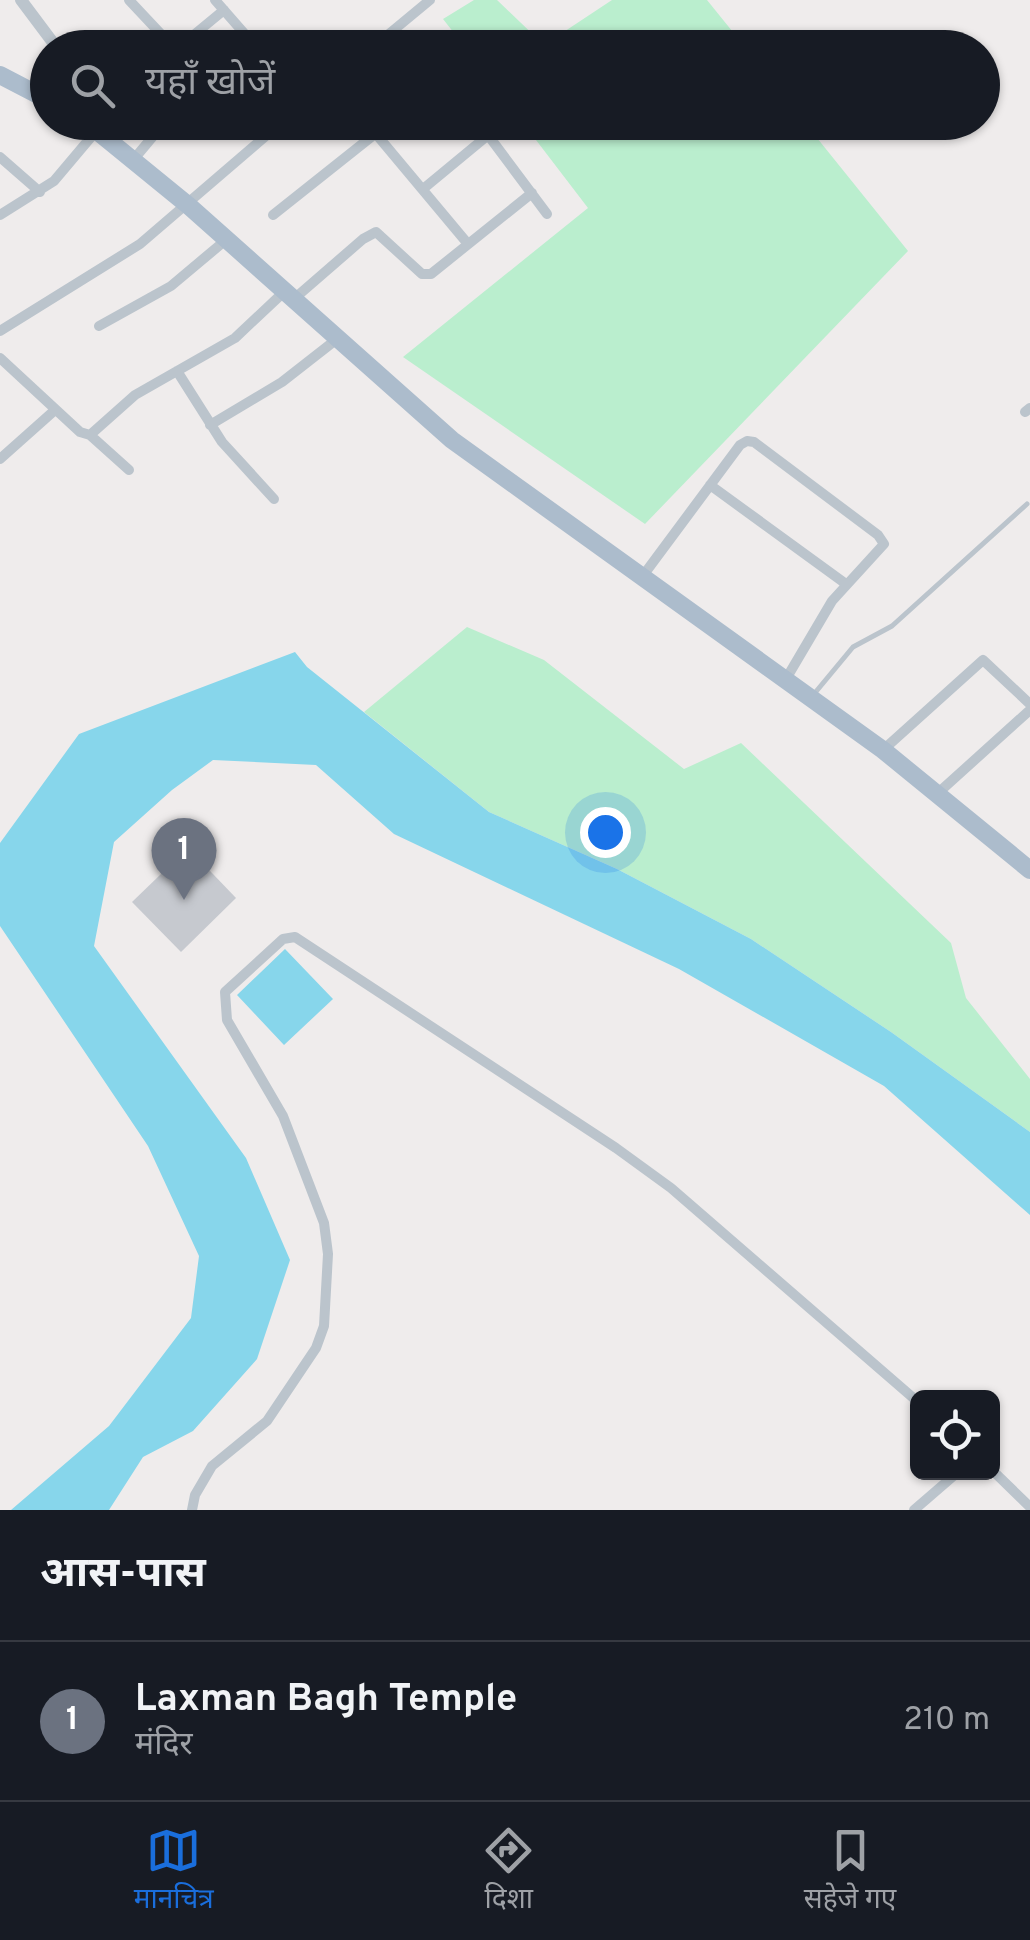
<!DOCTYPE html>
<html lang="hi">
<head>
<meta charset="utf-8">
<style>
  :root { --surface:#171b24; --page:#20242c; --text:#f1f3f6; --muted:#9ea1a6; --line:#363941; --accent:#1a6edc }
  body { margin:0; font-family:Overpass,"Noto Sans Devanagari",sans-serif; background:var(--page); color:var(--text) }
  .controls { position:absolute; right:30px; bottom:30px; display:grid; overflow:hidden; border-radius:15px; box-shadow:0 2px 8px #0004 }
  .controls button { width:90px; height:90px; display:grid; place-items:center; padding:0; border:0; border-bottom:2px solid var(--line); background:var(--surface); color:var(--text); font:50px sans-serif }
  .you { position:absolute; left:605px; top:832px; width:35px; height:35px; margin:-25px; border:8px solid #fff; border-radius:50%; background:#1a73e8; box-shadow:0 0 0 15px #1a73e833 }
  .badge { display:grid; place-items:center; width:65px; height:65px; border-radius:50%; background:var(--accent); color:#fff; font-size:32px; font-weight:700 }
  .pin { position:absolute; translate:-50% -82px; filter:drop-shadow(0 2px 5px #0008) }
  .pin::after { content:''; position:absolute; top:52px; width:35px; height:30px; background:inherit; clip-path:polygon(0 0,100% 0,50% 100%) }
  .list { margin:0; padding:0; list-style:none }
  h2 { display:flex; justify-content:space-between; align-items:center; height:130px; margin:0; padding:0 40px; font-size:42px }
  h2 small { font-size:32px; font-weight:400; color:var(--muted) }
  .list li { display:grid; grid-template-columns:65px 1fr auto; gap:30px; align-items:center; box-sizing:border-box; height:160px; padding:0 40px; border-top:2px solid var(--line) }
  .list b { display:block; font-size:38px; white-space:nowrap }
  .list p { margin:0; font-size:32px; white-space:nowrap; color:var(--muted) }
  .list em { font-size:32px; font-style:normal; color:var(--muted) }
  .icon { flex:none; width:55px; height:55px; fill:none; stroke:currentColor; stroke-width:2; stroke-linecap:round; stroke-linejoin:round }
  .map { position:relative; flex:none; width:1030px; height:1510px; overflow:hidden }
  .search { position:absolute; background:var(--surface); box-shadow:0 2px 8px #0004; left:30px; right:30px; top:30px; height:110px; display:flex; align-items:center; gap:25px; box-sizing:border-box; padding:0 35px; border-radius:55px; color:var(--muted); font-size:38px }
  .sheet { height:290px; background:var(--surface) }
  nav { display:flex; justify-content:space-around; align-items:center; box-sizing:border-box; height:140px; border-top:2px solid var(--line); background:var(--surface); font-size:28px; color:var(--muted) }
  nav a { display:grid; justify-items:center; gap:5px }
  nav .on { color:var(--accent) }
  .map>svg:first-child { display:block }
  .green { fill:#baeece }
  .water { fill:#87d6eb }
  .building { fill:#c6c9cf }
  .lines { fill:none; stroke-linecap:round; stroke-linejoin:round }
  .service { stroke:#bbc4cc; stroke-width:5 }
  .minor { stroke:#bbc4cc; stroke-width:10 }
  .tertiary { stroke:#bbc4cc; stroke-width:12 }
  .primary { stroke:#acbccc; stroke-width:18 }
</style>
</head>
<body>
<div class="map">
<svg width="1030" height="1510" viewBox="0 0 1030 1510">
  <rect width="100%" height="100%" fill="#efecec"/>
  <!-- green -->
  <path class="green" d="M474,0H497L544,45L612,0H707L745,47H465L443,19Z
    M523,123H805L908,251L645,524L403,357L588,208Z
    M467,627L544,660L684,769L741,743L951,943L966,998L1030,1079V1132L891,1032L751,939L617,869L489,812L364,712Z"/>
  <!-- water -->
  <path class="water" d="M295,652L307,667L489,812L617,869L751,939L891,1032L1030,1132V1215L884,1086L679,969L394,834L316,765L213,760L172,790L114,842L94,946L246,1158L290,1260L257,1359L193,1431L143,1457L109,1510H11L109,1426L191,1318L199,1256L148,1146L0,926V843L79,734Z
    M285,949L333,999L284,1045L237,995Z"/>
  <!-- building -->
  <path class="building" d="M188,848L236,898L181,952L132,902Z"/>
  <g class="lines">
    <!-- service -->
    <path class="service" d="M814,694L853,647L892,626L1027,504"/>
    <!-- minor -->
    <path class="minor" d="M129,0L174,48
      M215,0L257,48
      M178,48L224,10
      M372,48L430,0
      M366,122L468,244
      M488,135L547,214
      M0,157L40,192
      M134,159L165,122
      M423,189L504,122
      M0,215L54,181L97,130
      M273,215L390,122
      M295,298L363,239L376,232L422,274H431L532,193
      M99,326L171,286L227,239
      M0,331L140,244L282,122
      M0,358L80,432L90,435L135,395L235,338L286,290
      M177,371L222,442L274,499
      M1025,412L1030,408
      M210,425L282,382L337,339
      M90,435L129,470
      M0,459L55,410
      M710,485L846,584
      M642,577L740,445L747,441L754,442L878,535L884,544L832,601L786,679
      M883,750L983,660L1030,704
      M938,793L1030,710
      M992,1470L1030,1507
      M192,1510L195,1495L212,1466L267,1421L316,1348L324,1326L328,1254L324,1223L283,1116L227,1020L225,992L283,939L295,937L616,1148L671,1188L918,1402
      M914,1510L958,1472"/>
    <!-- tertiary -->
    <path class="tertiary" d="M21,0L57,48"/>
    <!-- primary -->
    <path class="primary" d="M0,75L48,100
      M86,122L189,206L452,440L883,750L1030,870"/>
  </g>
</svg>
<div class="controls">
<button><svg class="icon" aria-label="locate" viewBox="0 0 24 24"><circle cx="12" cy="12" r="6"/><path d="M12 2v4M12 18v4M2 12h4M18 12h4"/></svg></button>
</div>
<div class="you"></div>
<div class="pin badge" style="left:184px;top:900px;background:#6b7280">1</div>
<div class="search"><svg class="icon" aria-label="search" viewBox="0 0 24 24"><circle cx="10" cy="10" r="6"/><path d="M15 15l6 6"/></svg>यहाँ खोजें</div>
</div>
<section class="sheet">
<h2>आस-पास<small></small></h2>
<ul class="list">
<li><span class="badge" style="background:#6b7280">1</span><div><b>Laxman Bagh Temple</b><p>मंदिर</p></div><em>210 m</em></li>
</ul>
</section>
<nav>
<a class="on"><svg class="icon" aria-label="map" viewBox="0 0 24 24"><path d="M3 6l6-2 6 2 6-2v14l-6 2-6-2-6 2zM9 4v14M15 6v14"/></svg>मानचित्र</a>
<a><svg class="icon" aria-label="directions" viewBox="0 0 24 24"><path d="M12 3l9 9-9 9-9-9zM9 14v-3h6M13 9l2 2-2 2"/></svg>दिशा</a>
<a><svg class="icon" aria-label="saved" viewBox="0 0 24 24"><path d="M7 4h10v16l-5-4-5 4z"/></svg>सहेजे गए</a>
</nav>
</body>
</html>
